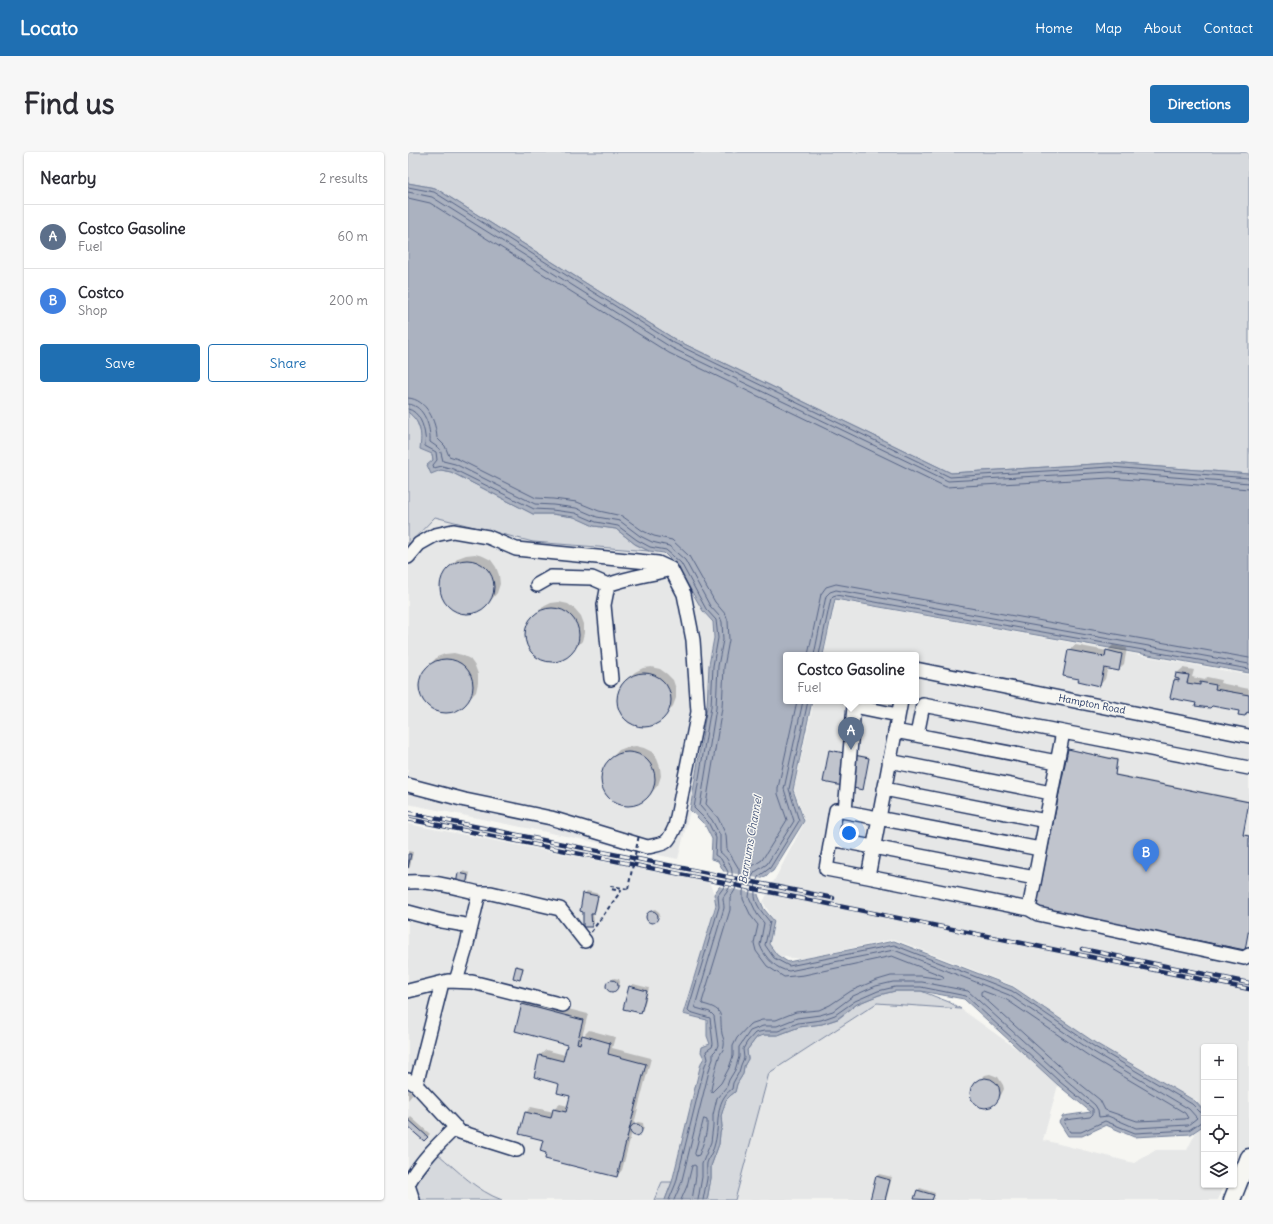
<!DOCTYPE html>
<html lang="en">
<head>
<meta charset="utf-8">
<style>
  :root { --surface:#fff; --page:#f7f7f7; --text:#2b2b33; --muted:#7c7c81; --line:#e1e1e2; --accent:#1f6fb2 }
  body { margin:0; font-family:Delius,sans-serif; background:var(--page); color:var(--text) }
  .controls { position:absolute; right:12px; bottom:12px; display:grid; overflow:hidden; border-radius:4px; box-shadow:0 1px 3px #0004 }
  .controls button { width:36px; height:36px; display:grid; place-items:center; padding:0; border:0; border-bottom:1px solid var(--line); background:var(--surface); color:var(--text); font:20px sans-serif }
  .you { position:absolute; left:441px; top:681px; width:14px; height:14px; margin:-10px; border:3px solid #fff; border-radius:50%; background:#1a73e8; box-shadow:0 0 0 6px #1a73e833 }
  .badge { display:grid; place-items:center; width:26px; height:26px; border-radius:50%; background:var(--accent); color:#fff; font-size:13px; font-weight:700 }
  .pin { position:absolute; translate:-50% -33px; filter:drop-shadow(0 1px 2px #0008) }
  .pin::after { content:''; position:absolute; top:21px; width:14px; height:12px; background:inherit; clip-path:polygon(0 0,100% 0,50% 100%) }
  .popup { position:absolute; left:375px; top:500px; width:136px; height:52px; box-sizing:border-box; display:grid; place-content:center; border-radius:4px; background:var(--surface); filter:drop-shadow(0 1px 3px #0005); font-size:13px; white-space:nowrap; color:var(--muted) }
  .popup b { font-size:15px; color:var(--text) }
  .popup::after { content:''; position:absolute; left:50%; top:100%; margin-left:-8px; border:8px solid transparent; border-top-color:var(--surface) }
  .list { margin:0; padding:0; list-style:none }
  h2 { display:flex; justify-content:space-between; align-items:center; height:52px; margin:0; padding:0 16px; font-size:17px }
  h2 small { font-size:13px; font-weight:400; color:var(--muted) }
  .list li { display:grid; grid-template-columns:26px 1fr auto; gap:12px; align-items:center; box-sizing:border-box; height:64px; padding:0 16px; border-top:1px solid var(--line) }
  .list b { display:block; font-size:15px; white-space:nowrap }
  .list p { margin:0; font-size:13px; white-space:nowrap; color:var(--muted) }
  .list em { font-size:13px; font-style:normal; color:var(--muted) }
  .actions { display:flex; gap:8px; padding:12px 16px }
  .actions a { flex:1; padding:9px 0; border:1px solid var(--accent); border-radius:4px; text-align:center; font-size:14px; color:var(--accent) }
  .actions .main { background:var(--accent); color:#fff }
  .icon { flex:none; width:22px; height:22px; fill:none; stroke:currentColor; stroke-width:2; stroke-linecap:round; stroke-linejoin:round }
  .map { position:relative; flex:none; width:841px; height:1048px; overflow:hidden; border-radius:4px }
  header { display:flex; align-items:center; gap:24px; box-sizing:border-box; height:56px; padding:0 20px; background:var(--accent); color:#fff }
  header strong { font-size:19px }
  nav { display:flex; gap:22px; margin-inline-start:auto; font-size:14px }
  .intro { display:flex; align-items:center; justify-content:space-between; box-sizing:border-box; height:96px; padding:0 24px }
  h1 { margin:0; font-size:28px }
  .button { padding:10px 18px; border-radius:4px; background:var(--accent); color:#fff; font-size:14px; font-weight:700 }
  main { display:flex; gap:24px; padding:0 24px }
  aside { flex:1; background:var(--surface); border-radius:4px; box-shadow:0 1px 3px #0004 }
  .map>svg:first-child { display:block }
  .built { fill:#e6e7e7 }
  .green { fill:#d6d9dd; stroke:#78849e }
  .water { fill:#abb2c0; stroke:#717e99 }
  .pier { fill:#f6f6f2 }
  .shadow { fill:#0003 }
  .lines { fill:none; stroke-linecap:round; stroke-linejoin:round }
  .shore { stroke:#556385; stroke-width:1 }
  .building { fill:#c0c4cd; stroke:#1b2f5e }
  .minor-casing { stroke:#1b2f5e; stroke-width:16 }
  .major-casing { stroke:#1b2f5e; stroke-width:19 }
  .path { stroke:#1b2f5e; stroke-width:2; stroke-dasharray:4 3; stroke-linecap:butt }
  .minor { stroke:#f6f6f2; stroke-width:13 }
  .major { stroke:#f6f6f2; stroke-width:16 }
  .rail-casing { stroke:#1b2f5e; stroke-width:4.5 }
  .rail { stroke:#f6f6f2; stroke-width:3; stroke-dasharray:9; stroke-linecap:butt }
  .path-bridge { stroke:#1b2f5e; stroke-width:2; stroke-dasharray:4 3; stroke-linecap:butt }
  .labels { text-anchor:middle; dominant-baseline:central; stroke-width:3; stroke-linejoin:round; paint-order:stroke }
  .street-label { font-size:10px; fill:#1b2f5e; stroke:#f6f6f2 }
  .water-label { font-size:11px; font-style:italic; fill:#46567b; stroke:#f6f6f2 }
</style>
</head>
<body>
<header>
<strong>Locato</strong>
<nav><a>Home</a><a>Map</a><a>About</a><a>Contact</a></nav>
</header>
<div class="intro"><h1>Find us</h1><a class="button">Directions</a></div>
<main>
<aside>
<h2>Nearby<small>2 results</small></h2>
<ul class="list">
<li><span class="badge" style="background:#5c6f8a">A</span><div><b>Costco Gasoline</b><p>Fuel</p></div><em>60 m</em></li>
<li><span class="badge" style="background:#3f7fe0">B</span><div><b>Costco</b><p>Shop</p></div><em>200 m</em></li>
</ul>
<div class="actions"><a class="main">Save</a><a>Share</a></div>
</aside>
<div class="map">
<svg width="841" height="1048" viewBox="0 0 841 1048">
  <rect width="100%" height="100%" fill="#f6f6f2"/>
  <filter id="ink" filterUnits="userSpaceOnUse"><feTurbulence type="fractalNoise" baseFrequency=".025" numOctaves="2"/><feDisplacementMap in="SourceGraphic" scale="8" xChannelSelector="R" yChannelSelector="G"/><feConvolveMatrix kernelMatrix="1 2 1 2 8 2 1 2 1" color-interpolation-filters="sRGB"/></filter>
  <g filter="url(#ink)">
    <!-- built -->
    <path class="built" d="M26,365L125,390L241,399L256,401L269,414L295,459L305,470L306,486L301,513L299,555L282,658L270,707L0,652V393Z
      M428,448L841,523V1038L826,1031V895H796V1033H816L810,1048H327L361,921L469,851L553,857L616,902L650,933L635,988L726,1011L748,998H779L795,966L788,948L683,903L606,834L486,787L393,807L369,804L361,792L366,769L355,750L397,669L386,637L406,549H508V503H416Z
      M0,672L301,730L306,742L308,753L275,862L299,868V884L302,892L293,900L296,906L293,911L264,1030H254L246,1048H94L84,1044L63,1031L30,1002L0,1048Z"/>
    <!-- green -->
    <path class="green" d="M0,0H841V322L702,311L543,321L268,188L27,36L0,31Z
      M0,260L8,267L14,284L24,301L25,308L33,318L43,320L125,362H144L167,365L186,374L208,377L227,392L241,399L125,390L27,365L0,393Z
      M487,839H513L541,850L553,857L469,851L361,921L327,1048H299L303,1026V1014L311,992L312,981L314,975L313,964L318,948L323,943L327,940L329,932L335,922L336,914L340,907L339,898L349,885L356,883H370L391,875L414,872L430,867L449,852L471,843Z
      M30,1002C50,1019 69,1039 94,1048H9L5,1036Z
      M254,1030H264L257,1048H246Z"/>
    <!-- water -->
    <path class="water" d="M0,31L27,36L268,188L543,321L702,311L841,322V521L427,447L415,503H378V549H404L385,638L396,669L365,719L353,727L350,743L356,757L366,769L361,792L369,803L380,810L486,789L605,835L689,892L787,949L796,959V973L783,982L726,985L698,973L674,984H660L651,970L655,964L683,960L650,933L556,847L513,839H487L471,843L449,852L429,867L414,872L391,875L370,883H356L349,885L339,898L340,907L336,914L335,922L329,932L327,940L323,943L318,948L313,964L314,975L312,981L311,992L303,1014V1026L299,1048H257L264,1030L293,911L296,906L293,900L294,895L302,892L299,884V868L275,862L308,753L306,742L312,734L316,720L310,709L303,707L304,687L297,673L282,658L299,555L301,513L306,486L305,470L295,459L269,414L256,401L241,399L227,392L208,377L186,374L166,365L144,362H125L43,320L33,318L23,322L19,313L25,308L24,302L12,297C14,280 13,271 0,260Z"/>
    <!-- pier -->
    <path class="pier" d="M313,719L355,727L351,742L310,734Z"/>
    <!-- shadow -->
    <path class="shadow" d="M67,402L75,404L83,408L88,415L91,423L92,432L89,441L78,454L70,459L62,461H53L45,457L38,451L34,443L33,435L34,426L38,419L50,406L58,403Z
      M151,450L160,452L167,457L173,464L176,472V481L174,489L162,502L155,507L146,510L137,509L129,506L123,500L118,492L117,483L118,475L122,467L135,455L143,451Z
      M667,493L699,499L705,493L719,496L716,512L710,518L700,515L697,527L692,533L672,526L661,498Z
      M46,501L54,503L62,507L67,514L70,522V531L68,540L56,553L49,558L40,560H32L23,556L17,550L13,542L11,534L13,525L17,518L29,505L37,502Z
      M243,515L252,517L259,522L265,528L268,537V546L265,554L254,567L247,572L238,575L229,574L221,571L215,565L210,557L209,548L210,540L214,532L227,520L235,516Z
      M775,516L786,518L784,525L797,528L799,525L813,528L812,531L841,537V560L836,563L832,558L789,550L767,528L769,526V521Z
      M228,594L236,596L244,600L249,607L252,615L253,624L250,633L239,646L231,651L223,653L214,652L206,649L199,643L195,635L194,627L195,618L199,611L211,598L219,595Z
      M661,597L710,607L707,622L841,649L835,682L841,683V777L836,797L660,598Z
      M423,598L461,605L455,637L422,599Z
      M0,699L5,700L2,715L0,717Z
      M54,719L62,721L60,730L58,733L51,722Z
      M179,739L191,742L188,758L185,761L186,771L183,774L176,742Z
      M247,757L251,760L252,763L246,770H242L240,768L239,765L244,758Z
      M110,814L116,815L112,827L109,815Z
      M206,826L211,827L212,830L211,835L205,839L200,837L199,834L200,831Z
      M225,832L241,836L235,858L233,860L222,835Z
      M120,847L180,862L174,885L181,878L207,885L204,896L243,906L226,972L230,970L235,971L236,977L228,983L224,980L214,1018L209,1024L140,1000L136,987L118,960L123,955L146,960V957L152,952L160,954L163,943L153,931L127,924L132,903L138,898L157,903L160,892L114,852Z
      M582,922L590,925L595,933L596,937L592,945L588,950L584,953L575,954L568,950L564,942L566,934L577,923Z
      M0,938L5,942L0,948Z
      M3,965L22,982L16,988L0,973V968Z
      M471,1022L484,1025L478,1048H463L468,1025Z
      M512,1036L527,1041L525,1048H513L507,1046L509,1039Z"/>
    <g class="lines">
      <!-- shore -->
      <path class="shore" d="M0,35L26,40L266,191L542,325L702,315L841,326
        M0,40L24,45L264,196L540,329L702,320L841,331
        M0,46L22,51L261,201L538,335L702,326L841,337
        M0,246C19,247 28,270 29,286L37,294L41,304L50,307L128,346L145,347L169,350L191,359L214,364L235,379L246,384L264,388L281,404L307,450L318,463L320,469L321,488L316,515L314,556L298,652L310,666L318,683L319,697L331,717V723L327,738L322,746V758L294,850L295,852C318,858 311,863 314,882C315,886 317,889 316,894C316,898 312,901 311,905C308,915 305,926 303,938L304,940L313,931L321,916L325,904V894L329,886L342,872L354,868H368L388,860L411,858L422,853L443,839L466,829L483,824H513L534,827L536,826L535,824L484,804L396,823L376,825L359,814L348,799L346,791L350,773L343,764L335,747V740L338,723L343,715L354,708L379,668L370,642V636L389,549
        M0,252C17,253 23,277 22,290L32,297L35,309L47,312L127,352L145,353L168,356L189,365L212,369L232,384L244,390L261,394L277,408L302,454L312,465L314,470L315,488L310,514L308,556L292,654L304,668L312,683V700C324,709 328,724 320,738C319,741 316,743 315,746C315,749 316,752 316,756L287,854L288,856L302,860L306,864L310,893L308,898L305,901V907L302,915L273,1032L266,1048
        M0,257C11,259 16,274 17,284C18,287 17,291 17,294L28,300L29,308L25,313L26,316L34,314L45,317L126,357L144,358L167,361L188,370L210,374L229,388L242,395L258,398L273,411L298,457L308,468L310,486L305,514L303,555L286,656L300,670L308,686L307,703L313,707L320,720L316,735L310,743L311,755L280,858L282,860L302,866L305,892L304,895L298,899L300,907L297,913L268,1031L261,1048
        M400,503L413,442L418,435L428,432L841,506
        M406,503L418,444L422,440L428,438L841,512
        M411,503L423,446L425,444L428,443L841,517
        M400,549L381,637L391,669L362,716L350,725C343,747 348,753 362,770L357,793L366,806L381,814L486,793L604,839L687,895L784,952L792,960L796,961
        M575,839L599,848L681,904L777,961L780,966L777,967L729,969L697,958L692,948L660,922L573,843V840Z
        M296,967L299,968C300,980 295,992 291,1003L288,1004L287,1002Z
        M273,1048L279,1034L284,1014L286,1013L288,1014V1024L284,1048
        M290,1048L294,1025V1012L303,990L305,974V963L309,946L319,934L321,928L327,918L331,905V895L342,879L355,874H369L389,866L412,863L425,859L445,844L468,834L485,830H514L560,839L656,926L687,953L690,958L691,965L700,964L728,976L780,973L789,966L781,957L684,899L601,843L486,798L381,819C369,818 356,805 352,793L356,771L349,762L341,745L344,725L347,720L359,712L386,669L376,637L395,549
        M295,1048C296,1041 298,1034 299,1027C300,1022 298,1016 299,1011C301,1004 306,998 307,991C312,973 306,949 324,937L325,931L331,920L333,913L336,906L335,897L339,890L347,881L356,879H370L390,871L413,868L427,863L447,849L470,839L487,835H513L558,844L652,930L685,957V962L682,965L657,968L656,971L662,980H673L697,969L727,981L781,978L793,970H796"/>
    </g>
    <!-- building -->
    <path class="building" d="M32 435a27 27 0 1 1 54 0a27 27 0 1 1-54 0Z
      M117 483a27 27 0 1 1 54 0a27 27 0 1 1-54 0Z
      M660,498L697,505L698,498L714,502L711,519L696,516L692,534L670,529L671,527L655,524Z
      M11 534a27 27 0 1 1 54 0a27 27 0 1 1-54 0Z
      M209 548a27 27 0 1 1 54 0a27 27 0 1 1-54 0Z
      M768,521L781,523L779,531L792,533V530L808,533L807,537L841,543V561L839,560L837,564L830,563L831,559L804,554L802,556L787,554L788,551L762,546L766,528L771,529V527L767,526Z
      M660,597L709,608L707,623L841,650L835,683L841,684V776L837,798L628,756Z
      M421,598L461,606L455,638L415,630Z
      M193 627a27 27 0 1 1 54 0a27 27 0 1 1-54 0Z
      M0,702H3L0,716Z
      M50,721L60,723L58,734L48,732Z
      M175,741L190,744L186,762H183L184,775H175V760L172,759Z
      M238 765a6 6 0 1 1 12 0a6 6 0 1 1-12 0Z
      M108,814L115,816L112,828L105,826Z
      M198 834a6 6 0 1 1 12 0a6 6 0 1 1-12 0Z
      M221,834L239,839L233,861L215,857Z
      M114,852L175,868L169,891L172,892L174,883L202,891L200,902L238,912L209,1025L137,1007L138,1001L132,999L135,988L111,982L117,960L143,966L145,957L158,960L162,944L149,941L151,932L126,925L131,903L155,909L159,893L107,879Z
      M562 941a15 15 0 1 1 30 0a15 15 0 1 1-30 0Z
      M0,967L20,985L16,989L0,975Z
      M222 978a6 6 0 1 1 12 0a6 6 0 1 1-12 0Z
      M468,1024L482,1028L477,1048H462Z
      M509,1038L526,1043L524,1048L506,1047Z"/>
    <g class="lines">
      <!-- minor casing -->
      <g class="minor-casing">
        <path id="minor" d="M0,405L11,392L27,383L45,379L80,385L108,397L250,411L263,417L276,442L285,488L290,560L267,675C259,693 258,691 239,695L143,666L57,648L0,633
          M129,433L143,425L184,426L200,433
          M508,517L841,584
          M203,527L196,453L200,433C221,425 241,423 263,417
          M493,549L460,725L621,757L630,762L836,806L841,803
          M487,579L649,610
          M509,583L515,553L655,580
          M481,609L643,641
          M476,637L638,669
          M437,659L446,554L490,563
          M423,687L627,726
          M460,725L418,717L428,658L632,697
          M0,730C22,728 50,736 71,741
          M621,757L655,580L841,616
          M0,760L34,769L63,774
          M48,829L58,796L71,741H83L152,757L177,789
          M0,839L40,829L64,830L155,853
          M0,928L8,933L34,831
          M8,933L52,980L109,998
          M0,1032C12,1010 30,992 48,975
          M0,1033L5,1048"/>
      </g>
      <!-- major casing -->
      <g class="major-casing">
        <path id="major" d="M824,1048L841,1005"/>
      </g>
      <!-- path -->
      <path class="path" d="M183,780L213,739L203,737V734L220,737"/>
      <!-- minor -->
      <use href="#minor" class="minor"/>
      <!-- major -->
      <use href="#major" class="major"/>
      <!-- rail casing -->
      <g class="rail-casing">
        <path id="rail" d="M0,661L425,746
          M0,667L841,837
          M674,797L841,831"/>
      </g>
      <!-- rail -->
      <use href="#rail" class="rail"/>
      <!-- path-bridge -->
      <path class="path-bridge" d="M220,737L231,683"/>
    </g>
  </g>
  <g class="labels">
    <!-- street labels -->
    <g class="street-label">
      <text transform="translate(684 552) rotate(11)">Hampton Road</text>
    </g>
    <!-- water labels -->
    <g class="water-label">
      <text transform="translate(342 688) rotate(-80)">Barnums Channel</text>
    </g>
  </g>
</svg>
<div class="controls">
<button>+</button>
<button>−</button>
<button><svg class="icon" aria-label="locate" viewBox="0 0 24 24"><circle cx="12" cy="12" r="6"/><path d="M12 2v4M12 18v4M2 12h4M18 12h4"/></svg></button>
<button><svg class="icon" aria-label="layers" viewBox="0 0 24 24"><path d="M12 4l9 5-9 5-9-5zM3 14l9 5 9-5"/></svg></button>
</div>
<div class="you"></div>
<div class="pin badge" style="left:443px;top:598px;background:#5c6f8a">A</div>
<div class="popup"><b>Costco Gasoline</b>Fuel</div>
<div class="pin badge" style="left:738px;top:720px;background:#3f7fe0">B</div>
</div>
</main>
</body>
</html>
